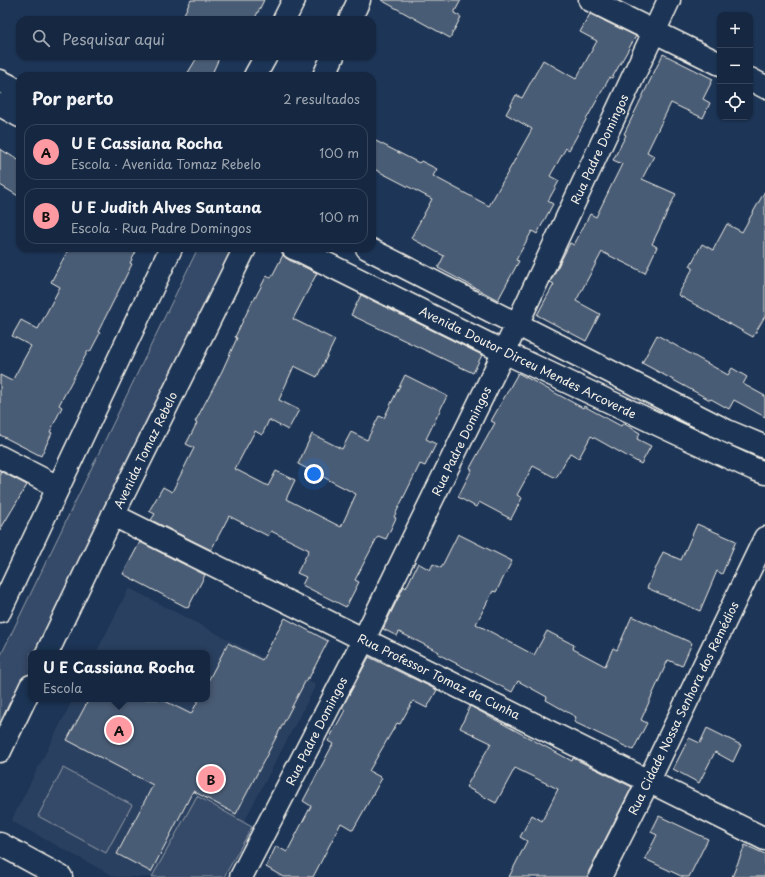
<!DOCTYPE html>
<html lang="pt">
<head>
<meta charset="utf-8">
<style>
  :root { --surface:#162841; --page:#23344c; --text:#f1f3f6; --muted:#9ea6b1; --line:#35445a; --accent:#ff9aa2 }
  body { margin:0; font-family:"Playpen Sans",sans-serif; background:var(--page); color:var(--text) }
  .controls { position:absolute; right:12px; top:12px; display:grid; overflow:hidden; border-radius:8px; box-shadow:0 1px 3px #0004 }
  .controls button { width:36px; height:36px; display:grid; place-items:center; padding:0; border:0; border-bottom:1px solid var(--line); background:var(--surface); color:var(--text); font:20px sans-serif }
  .you { position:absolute; left:314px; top:474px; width:14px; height:14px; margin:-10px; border:3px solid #fff; border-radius:50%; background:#1a73e8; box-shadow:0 0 0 6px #1a73e833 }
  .badge { display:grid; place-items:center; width:26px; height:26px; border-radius:50%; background:var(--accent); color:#111; font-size:13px; font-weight:700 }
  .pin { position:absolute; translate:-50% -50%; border:2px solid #fff; box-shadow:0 1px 4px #0006 }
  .popup { position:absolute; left:28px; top:650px; width:182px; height:52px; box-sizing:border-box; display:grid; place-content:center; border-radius:8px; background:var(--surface); filter:drop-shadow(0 1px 3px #0005); font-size:13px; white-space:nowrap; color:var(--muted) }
  .popup b { font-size:15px; color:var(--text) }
  .popup::after { content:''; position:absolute; left:50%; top:100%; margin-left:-8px; border:8px solid transparent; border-top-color:var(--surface) }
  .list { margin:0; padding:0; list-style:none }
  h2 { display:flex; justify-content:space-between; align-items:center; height:52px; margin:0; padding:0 16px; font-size:17px }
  h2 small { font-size:13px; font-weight:400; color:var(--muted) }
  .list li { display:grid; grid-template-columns:26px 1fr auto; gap:12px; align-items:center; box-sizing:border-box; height:56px; margin:0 8px 8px; padding:0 8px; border:1px solid var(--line); border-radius:12px }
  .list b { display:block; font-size:15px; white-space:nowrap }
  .list p { margin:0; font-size:13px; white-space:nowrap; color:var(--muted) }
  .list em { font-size:13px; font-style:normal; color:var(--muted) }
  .icon { flex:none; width:22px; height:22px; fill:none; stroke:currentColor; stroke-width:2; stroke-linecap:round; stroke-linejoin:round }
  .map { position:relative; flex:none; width:765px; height:877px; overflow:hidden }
  .search { position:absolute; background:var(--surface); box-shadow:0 1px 3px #0004; left:16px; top:16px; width:360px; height:44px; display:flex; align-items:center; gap:10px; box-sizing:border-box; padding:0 14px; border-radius:12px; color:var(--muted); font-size:15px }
  .panel { position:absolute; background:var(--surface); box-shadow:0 1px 3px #0004; left:16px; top:72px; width:360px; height:180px; border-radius:12px }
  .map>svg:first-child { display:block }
  .built { fill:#2a4060 }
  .green { fill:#354a67; stroke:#949ea8 }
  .building { fill:#485b74; stroke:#f4f1e8 }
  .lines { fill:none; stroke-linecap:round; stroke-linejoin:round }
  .minor-casing { stroke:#f4f1e8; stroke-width:25 }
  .major-casing { stroke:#f4f1e8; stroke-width:25 }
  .minor { stroke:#1d3557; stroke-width:22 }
  .major { stroke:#1d3557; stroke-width:22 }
  .labels { text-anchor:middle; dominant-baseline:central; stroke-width:4; stroke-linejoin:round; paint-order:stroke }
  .street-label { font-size:12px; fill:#f4f1e8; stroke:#1d3557 }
</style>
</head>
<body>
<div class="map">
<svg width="765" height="877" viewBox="0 0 765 877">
  <rect width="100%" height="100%" fill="#1d3557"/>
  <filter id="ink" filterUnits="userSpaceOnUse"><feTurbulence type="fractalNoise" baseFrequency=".025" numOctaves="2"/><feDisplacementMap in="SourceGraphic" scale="8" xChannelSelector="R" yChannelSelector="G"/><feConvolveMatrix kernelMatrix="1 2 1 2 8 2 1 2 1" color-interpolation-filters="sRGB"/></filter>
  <g filter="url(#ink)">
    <!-- built -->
    <path class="built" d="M129,588L316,685L215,877H115L11,821L73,699H207V653H96Z"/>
    <!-- green -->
    <path class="green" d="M198,248L236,250L41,653H31V673L0,738V657Z
      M63,768L132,805L106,853L38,816Z
      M197,796L252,827L224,877H152Z"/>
    <!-- building -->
    <path class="building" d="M191,0H264L254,20H195L184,14Z
      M381,0H461L454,13L461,17L450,38Z
      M590,14L636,36L612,78L610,77L569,150L566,148L550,176L559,181L548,201L553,204L537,234L532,231L516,260L519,261L498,300L438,268L444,256L411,238L432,199L372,168V139L419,163L421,161L437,169L433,176L489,206L532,129L506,114L516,95L522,98L543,60L576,79L597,41L580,32Z
      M663,54L713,79L703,99L710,103L703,118L671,103L647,152L654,156L642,179L676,194L652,244L657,247L645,273L602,252L576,301L600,314L586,341L537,315L554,284L550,282L570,243L574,245L590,214L596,217L622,164L613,160L626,135L624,134Z
      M198,56H220L211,76H186Z
      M0,149L20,161V197L0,185Z
      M765,191V316L753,337L678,295L693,268L690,266L702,244L713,250L727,224L742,232Z
      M69,248H138L130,263L132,264L98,332L100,333L90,352L88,351L59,405L62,407L50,432L52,433L41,456L0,435V375L12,381L31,346L12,336L21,320L38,329L60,287L51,282Z
      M283,255L289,260L317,273L293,319L335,340L317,377L294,366L279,400L299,410L288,430L269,420L262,435L255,431L235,469L268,486L276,471L295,480L286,499L341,527L356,494L298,464L312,434L342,449L351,432L367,440L379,416L384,418L405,375L447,396L426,439L436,444L425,466L420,464L394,517L396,518L386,539L378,536L355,580L359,582L346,607L302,585L306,577L297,573L309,550L271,531L268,536L229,516L211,550L151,520L155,514L149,511L163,487L172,492L194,448L186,444L197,423L195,422L222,371L237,338L235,337L253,300H254L267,275L271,278Z
      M361,295L482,355L473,373L351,315Z
      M657,335L728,375L732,368L747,377L743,384L765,396V417L734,400L729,409L711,399L710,400L642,363Z
      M518,373L583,408L584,406L621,426L623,423L640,433L637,439L651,446L641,464L591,436L579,458L570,453L556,478L533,466L517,495L522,498L511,519L479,502L476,507L458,497L472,469L470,468L495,423L491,421Z
      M0,471L27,485L0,530Z
      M697,524L736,541L722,574L717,571L700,611L647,588L663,552L681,560Z
      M458,534L512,561L496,592L493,591L476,624L534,655L547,631L574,645L573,649L605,666L613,648L617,650L632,616L692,643L682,666L668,660L641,720L647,723L633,750L574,722L576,717L546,700L547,697L518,681L512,692L438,654L439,652L399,632L397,636L383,629L404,586L406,588L418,563L430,570L433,564L441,568Z
      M140,542L205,575L188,608L123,574Z
      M285,618L328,641L309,678H307L236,814L193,791L151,872L117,854L153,785L67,740L89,699H161L191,714L199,699H207V683L228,643L262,660Z
      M369,657L437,690L427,708L413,701L400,724L397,723L369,771L382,778L353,830L341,823L313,877H283L266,867L276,846L287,852L311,806L303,801L333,744L328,741L345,710L342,708Z
      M470,706L572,761L573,758L632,787L589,871L588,877H509L527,841L520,837L532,815L542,821L558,789L515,768L496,803L466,787L491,743L460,728Z
      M707,728L741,745L733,762L715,752L699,783L673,769L689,738L700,743Z
      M659,816L708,839L689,877H683L645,859L657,835L651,832Z
      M745,845L765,854V877H732Z"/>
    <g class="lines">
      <!-- minor casing -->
      <g class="minor-casing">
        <path id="minor" d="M590,0L720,64
          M750,79L765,87
          M0,81L20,91
          M0,105L20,116
          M0,457L58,487
          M113,515L765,839
          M0,844L61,877
          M241,877L364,639L504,352L669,0
          M600,877L649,780L765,538"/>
      </g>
      <!-- major casing -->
      <g class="major-casing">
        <path id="major" d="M284,20L294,0
          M350,20L359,0
          M255,76L266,56
          M324,76L333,56
          M293,248L301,251L504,352L719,453L754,469L765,473
          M367,248L727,431L765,447
          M0,611L171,248
          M47,653L113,515L245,248
          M0,751L31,686"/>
      </g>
      <!-- minor -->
      <use href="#minor" class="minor"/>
      <!-- major -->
      <use href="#major" class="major"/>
    </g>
  </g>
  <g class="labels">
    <!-- street labels -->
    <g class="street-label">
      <text transform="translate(599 149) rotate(-65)">Rua Padre Domingos</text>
      <text transform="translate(528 362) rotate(26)">Avenida Doutor Dirceu Mendes Arcoverde</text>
      <text transform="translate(461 441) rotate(-64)">Rua Padre Domingos</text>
      <text transform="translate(145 450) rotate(-64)">Avenida Tomaz Rebelo</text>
      <text transform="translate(439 676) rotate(26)">Rua Professor Tomaz da Cunha</text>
      <text transform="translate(683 708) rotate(-64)">Rua Cidade Nossa Senhora dos Remédios</text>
      <text transform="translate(316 731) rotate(-63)">Rua Padre Domingos</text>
    </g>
  </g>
</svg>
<div class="controls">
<button>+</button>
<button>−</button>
<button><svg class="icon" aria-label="locate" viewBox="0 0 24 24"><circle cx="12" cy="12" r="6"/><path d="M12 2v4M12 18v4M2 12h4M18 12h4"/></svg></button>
</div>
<div class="you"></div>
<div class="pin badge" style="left:119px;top:730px">A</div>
<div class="popup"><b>U E Cassiana Rocha</b>Escola</div>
<div class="pin badge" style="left:211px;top:779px">B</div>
<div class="search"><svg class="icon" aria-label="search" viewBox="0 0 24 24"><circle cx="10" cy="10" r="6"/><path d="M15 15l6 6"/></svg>Pesquisar aqui</div>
<section class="panel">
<h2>Por perto<small>2 resultados</small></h2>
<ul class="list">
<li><span class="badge">A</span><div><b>U E Cassiana Rocha</b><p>Escola · Avenida Tomaz Rebelo</p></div><em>100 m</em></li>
<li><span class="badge">B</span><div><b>U E Judith Alves Santana</b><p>Escola · Rua Padre Domingos</p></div><em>100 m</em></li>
</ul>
</section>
</div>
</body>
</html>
